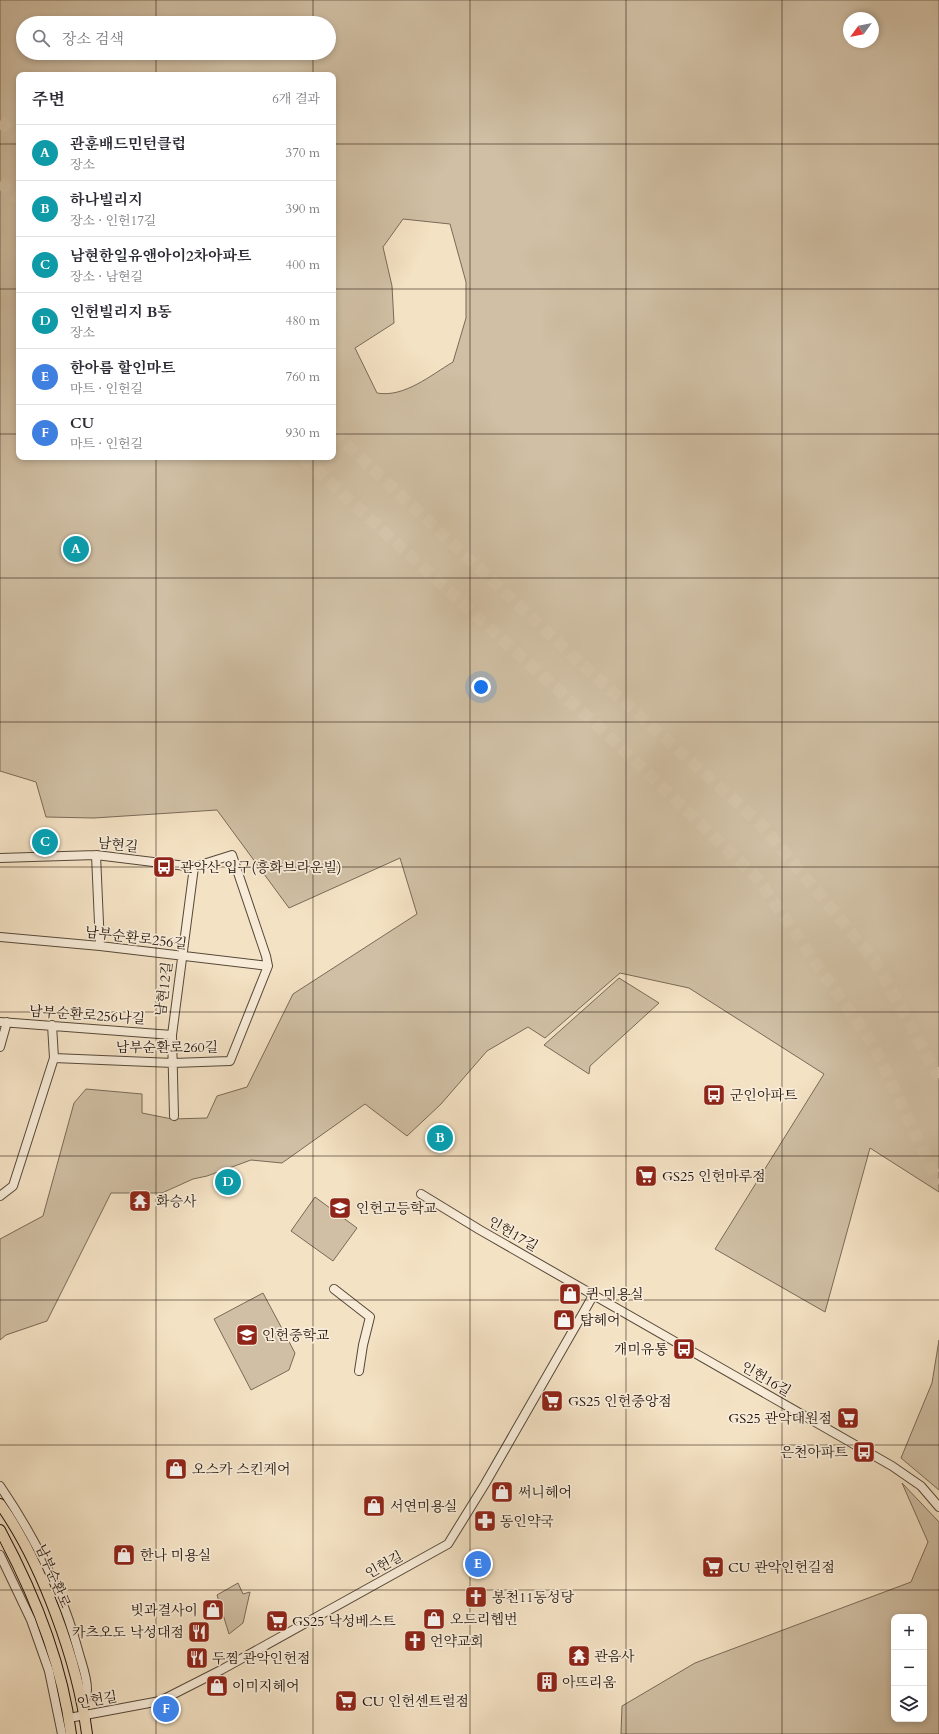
<!DOCTYPE html>
<html lang="ko">
<head>
<meta charset="utf-8">
<style>
  :root { --surface:#fff; --page:#f2f2f3; --text:#2b2b33; --muted:#7c7c81; --line:#e1e1e2; --accent:#0b8043 }
  body { margin:0; font-family:Cardo,"Noto Serif KR",serif; background:var(--page); color:var(--text) }
  .controls { position:absolute; right:12px; bottom:12px; display:grid; overflow:hidden; border-radius:8px; box-shadow:0 2px 6px #0003 }
  .controls button { width:36px; height:36px; display:grid; place-items:center; padding:0; border:0; border-bottom:1px solid var(--line); background:var(--surface); color:var(--text); font:20px sans-serif }
  .compass { position:absolute; left:843px; top:12px; width:36px; height:36px; border-radius:50%; background:var(--surface); box-shadow:0 2px 6px #0003; rotate:237deg }
  .you { position:absolute; left:481px; top:687px; width:14px; height:14px; margin:-10px; border:3px solid #fff; border-radius:50%; background:#1a73e8; box-shadow:0 0 0 6px #1a73e833 }
  .badge { display:grid; place-items:center; width:26px; height:26px; border-radius:50%; background:var(--accent); color:#fff; font-size:13px; font-weight:700 }
  .pin { position:absolute; translate:-50% -50%; border:2px solid #fff; box-shadow:0 1px 4px #0006 }
  .list { margin:0; padding:0; list-style:none }
  h2 { display:flex; justify-content:space-between; align-items:center; height:52px; margin:0; padding:0 16px; font-size:17px }
  h2 small { font-size:13px; font-weight:400; color:var(--muted) }
  .list li { display:grid; grid-template-columns:26px 1fr auto; gap:12px; align-items:center; box-sizing:border-box; height:56px; padding:0 16px; border-top:1px solid var(--line) }
  .list b { display:block; font-size:15px; white-space:nowrap }
  .list p { margin:0; font-size:13px; white-space:nowrap; color:var(--muted) }
  .list em { font-size:13px; font-style:normal; color:var(--muted) }
  .icon { flex:none; width:22px; height:22px; fill:none; stroke:currentColor; stroke-width:2; stroke-linecap:round; stroke-linejoin:round }
  .map { position:relative; flex:none; width:939px; height:1734px; overflow:hidden }
  .search { position:absolute; background:var(--surface); box-shadow:0 2px 6px #0003; left:16px; top:16px; width:320px; height:44px; display:flex; align-items:center; gap:10px; box-sizing:border-box; padding:0 14px; border-radius:22px; color:var(--muted); font-size:15px }
  .panel { position:absolute; background:var(--surface); box-shadow:0 2px 6px #0003; left:16px; top:72px; width:320px; height:388px; border-radius:8px }
  .map>svg:first-child { display:block }
  .green { fill:#d0bfa4; stroke:#796a57; fill-rule:evenodd }
  .lines { fill:none; stroke-linecap:round; stroke-linejoin:round }
  .highway-tunnel { stroke:#d4c3a8; stroke-width:12; stroke-dasharray:12 6; stroke-linecap:butt }
  .minor-casing { stroke:#564838; stroke-width:10 }
  .major-casing { stroke:#22140a; stroke-width:12 }
  .minor { stroke:#f8ecd9; stroke-width:8 }
  .major { stroke:#f4e2c4; stroke-width:10 }
  .grid { fill:none; stroke:#22140a; stroke-width:1; stroke-opacity:0.55 }
  .labels { text-anchor:middle; dominant-baseline:central; stroke-width:3.5; stroke-linejoin:round; paint-order:stroke }
  .street-label { font-size:14px; fill:#22140a; stroke:#f8ecd9 }
  .poi-label { font-size:14px; fill:#22140a; stroke:#f8ecd9; text-anchor:start }
</style>
</head>
<body>
<div class="map">
<svg width="939" height="1734" viewBox="0 0 939 1734">
  <rect width="100%" height="100%" fill="#f4e2c4"/>
  <filter id="stains"><feTurbulence type="fractalNoise" baseFrequency=".005" numOctaves="4"/><feColorMatrix values="0 0 0 0 .2 0 0 0 0 .09 0 0 0 0 .02 0 0 0 .5 -.17"/></filter>
  <radialGradient id="worn" r=".72"><stop offset=".6" stop-color="#630" stop-opacity="0"/><stop offset="1" stop-color="#630" stop-opacity=".3"/></radialGradient>
  <!-- green -->
  <path class="green" d="M0,0H939V1192L870,1148L825,1312L715,1249L824,1074L689,988L620,973L545,1038L528,1027L487,1051L441,1104L407,1136L365,1104L282,1163L251,1160L207,1176L193,1179L162,1193H111L47,1321L6,1335L0,1340V1239L43,1216L74,1103L86,1089L142,1094V1113L172,1119L207,1118L217,1096L247,1087L293,994L417,914L400,858L289,908L217,810L94,818L46,817L36,782L0,771ZM849,18H873V42H849ZM23,23H329V53H23ZM19,75H333V457H19ZM403,219L450,224L466,282V318L453,362C431,375 404,398 377,393L355,348L394,323L392,286L383,247Z
    M619,978L659,1003L590,1066L589,1074L544,1045Z
    M315,1197L357,1228L333,1261L291,1231Z
    M263,1293L295,1353L289,1370L251,1390L214,1319Z
    M939,1340V1490L901,1458L932,1383Z
    M902,1483L939,1522V1734H621L622,1706L695,1663L911,1582L928,1542ZM894,1617H924V1719H894Z
    M238,1583L243,1594L250,1592L243,1623L229,1634L217,1595Z"/>
  <g class="lines">
    <!-- highway-tunnel -->
    <path class="highway-tunnel" d="M0,121L19,140
      M0,182L19,199
      M333,432L575,658L760,823L875,961L939,1078
      M302,457L613,740L757,878L874,1046L939,1184"/>
    <!-- minor casing -->
    <g class="minor-casing">
      <path id="minor" d="M96,855L100,946
        M0,858L96,855L194,867L232,855L266,956L268,966L230,1061L173,1063L54,1058L13,1186L0,1196
        M0,937L100,946L268,966
        M0,1022L172,1035
        M52,1025L54,1058
        M0,1047L7,1022
        M174,1116L172,1035L194,867
        M421,1194L480,1230L892,1466L921,1486L939,1507
        M334,1289L370,1317L363,1345L359,1371
        M0,1486C34,1536 62,1591 78,1650C81,1662 87,1676 87,1689C87,1694 85,1701 83,1706
        M0,1555L31,1620L49,1671L62,1734
        M69,1718L160,1701L221,1670L448,1544L485,1484L594,1294"/>
    </g>
    <!-- major casing -->
    <g class="major-casing">
      <path id="major" d="M0,1504C42,1563 78,1662 87,1734
        M0,1530C34,1593 62,1662 71,1734"/>
    </g>
    <!-- minor -->
    <use href="#minor" class="minor"/>
    <!-- major -->
    <use href="#major" class="major"/>
  </g>
  <!-- grid -->
  <path class="grid" d="M156,0V23M313,0V23M470,0V1734M626,0V1734M782,0V1734M156,53V75M313,53V75M0,144H19M333,144H939M0,289H19M333,289H939M0,434H19M333,434H939M156,457V1734M313,457V1734M0,578H939M0,722H939M0,867H939M0,1012H939M0,1156H939M0,1300H939M0,1445H939M0,1590H939"/>
  <!-- icons -->
  <defs>
    <g id="bus-square" transform="scale(1.15)"><rect x="-9" y="-9" width="18" height="18" rx="4" fill="#8f2418" stroke="#f8ecd9"/><path d="M-5-6H5V4H4V6H2V4H-2V6H-4V4H-5ZM-3.5-4V0h7V-4ZM-3.5 1.2v1.5H-2V1.2ZM2 1.2v1.5H3.5V1.2Z" fill="#fff"/></g>
    <g id="supermarket-square" transform="scale(1.15)"><rect x="-9" y="-9" width="18" height="18" rx="4" fill="#8f2418" stroke="#f8ecd9"/><path d="M-6-5.5h2.5l.6 2H6L4.5 2H-2.5L-4.4-4H-6ZM-1.5 3.2a1.3 1.3 0 1 0 .1 0ZM3 3.2a1.3 1.3 0 1 0 .1 0Z" fill="#fff"/></g>
    <g id="temple-square" transform="scale(1.15)"><rect x="-9" y="-9" width="18" height="18" rx="4" fill="#8f2418" stroke="#f8ecd9"/><path d="M0-6L5-2H3V0L6.5 2.5H4V6H1.5V3h-3V6H-4V2.5H-6.5L-3 0V-2H-5Z" fill="#fff"/></g>
    <g id="school-square" transform="scale(1.15)"><rect x="-9" y="-9" width="18" height="18" rx="4" fill="#8f2418" stroke="#f8ecd9"/><path d="M0-5L7-2L0 1L-7-2ZM-4 1L0 2.5L4 1V4Q0 6-4 4Z" fill="#fff"/></g>
    <g id="shop-square" transform="scale(1.15)"><rect x="-9" y="-9" width="18" height="18" rx="4" fill="#8f2418" stroke="#f8ecd9"/><path d="M-5-2.5h2.3a2.7 3.5 0 0 1 5.4 0H5L5.5 6h-11ZM-1.5-2.5h3a1.5 2.3 0 0 0-3 0Z" fill="#fff"/></g>
    <g id="pharmacy-square" transform="scale(1.15)"><rect x="-9" y="-9" width="18" height="18" rx="4" fill="#8f2418" stroke="#f8ecd9"/><path d="M-2-6h4v4h4v4h-4v4h-4v-4h-4v-4h4Z" fill="#fff"/></g>
    <g id="church-square" transform="scale(1.15)"><rect x="-9" y="-9" width="18" height="18" rx="4" fill="#8f2418" stroke="#f8ecd9"/><path d="M-1.2-6h2.4v3.5h3.3v2.4h-3.3V6h-2.4V-.1h-3.3v-2.4h3.3Z" fill="#fff"/></g>
    <g id="restaurant-square" transform="scale(1.15)"><rect x="-9" y="-9" width="18" height="18" rx="4" fill="#8f2418" stroke="#f8ecd9"/><path d="M-5-6h1v4h1v-4h1v4h1v-4h1v5L-1.5 .5V6h-2V.5L-5-1ZM5-6V6H3V1.5H1.5Q1.5-4 5-6Z" fill="#fff"/></g>
    <g id="building-square" transform="scale(1.15)"><rect x="-9" y="-9" width="18" height="18" rx="4" fill="#8f2418" stroke="#f8ecd9"/><path d="M-4-6H4V6H1V3H-1V6H-4ZM-2.5-4.3h1.7v1.8h-1.7ZM.8-4.3h1.7v1.8H.8ZM-2.5-1h1.7V.8h-1.7ZM.8-1h1.7V.8H.8Z" fill="#fff"/></g>
  </defs>
  <g fill-rule="evenodd">
    <use href="#bus-square" x="164" y="867"/>
    <use href="#bus-square" x="714" y="1095"/>
    <use href="#supermarket-square" x="646" y="1176"/>
    <use href="#temple-square" x="140" y="1201"/>
    <use href="#school-square" x="340" y="1208"/>
    <use href="#shop-square" x="570" y="1294"/>
    <use href="#shop-square" x="564" y="1320"/>
    <use href="#school-square" x="247" y="1335"/>
    <use href="#bus-square" x="684" y="1349"/>
    <use href="#supermarket-square" x="552" y="1401"/>
    <use href="#supermarket-square" x="848" y="1418"/>
    <use href="#bus-square" x="864" y="1452"/>
    <use href="#shop-square" x="176" y="1469"/>
    <use href="#shop-square" x="502" y="1492"/>
    <use href="#shop-square" x="374" y="1506"/>
    <use href="#pharmacy-square" x="485" y="1521"/>
    <use href="#shop-square" x="124" y="1555"/>
    <use href="#supermarket-square" x="713" y="1567"/>
    <use href="#church-square" x="476" y="1597"/>
    <use href="#shop-square" x="213" y="1610"/>
    <use href="#shop-square" x="434" y="1619"/>
    <use href="#supermarket-square" x="277" y="1621"/>
    <use href="#restaurant-square" x="199" y="1632"/>
    <use href="#church-square" x="415" y="1641"/>
    <use href="#temple-square" x="579" y="1656"/>
    <use href="#restaurant-square" x="197" y="1658"/>
    <use href="#building-square" x="547" y="1682"/>
    <use href="#shop-square" x="217" y="1686"/>
    <use href="#supermarket-square" x="346" y="1701"/>
  </g>
  <g class="labels">
    <!-- street labels -->
    <g class="street-label">
      <text transform="translate(118 845) rotate(6)">남현길</text>
      <text transform="translate(136 938) rotate(7)">남부순환로256길</text>
      <text transform="translate(164 989) rotate(-83)">남현12길</text>
      <text transform="translate(87 1015) rotate(4)">남부순환로256나길</text>
      <text x="167" y="1047">남부순환로260길</text>
      <text transform="translate(513 1234) rotate(30)">인헌17길</text>
      <text transform="translate(766 1379) rotate(30)">인헌16길</text>
      <text transform="translate(384 1565) rotate(-29)">인헌길</text>
      <text transform="translate(53 1576) rotate(67)">남부순환로</text>
      <text transform="translate(97 1700) rotate(-10)">인헌길</text>
    </g>
    <!-- poi labels -->
    <g class="poi-label">
      <text x="180" y="867">관악산 입구(흥화브라운빌)</text>
      <text x="730" y="1095">군인아파트</text>
      <text x="662" y="1176">GS25 인헌마루점</text>
      <text x="156" y="1201">화승사</text>
      <text x="356" y="1208">인헌고등학교</text>
      <text x="586" y="1294">퀸 미용실</text>
      <text x="580" y="1320">탑헤어</text>
      <text x="262" y="1335">인헌중학교</text>
      <text x="668" y="1349" text-anchor="end">개미유통</text>
      <text x="568" y="1401">GS25 인헌중앙점</text>
      <text x="832" y="1418" text-anchor="end">GS25 관악대원점</text>
      <text x="848" y="1452" text-anchor="end">은천아파트</text>
      <text x="192" y="1469">오스카 스킨케어</text>
      <text x="518" y="1492">써니헤어</text>
      <text x="390" y="1506">서연미용실</text>
      <text x="500" y="1521">동인약국</text>
      <text x="140" y="1555">한나 미용실</text>
      <text x="728" y="1567">CU 관악인헌길점</text>
      <text x="492" y="1597">봉천11동성당</text>
      <text x="198" y="1610" text-anchor="end">빗과결사이</text>
      <text x="450" y="1619">오드리헵번</text>
      <text x="292" y="1621">GS25 낙성베스트</text>
      <text x="184" y="1632" text-anchor="end">카츠오도 낙성대점</text>
      <text x="430" y="1641">언약교회</text>
      <text x="594" y="1656">관음사</text>
      <text x="212" y="1658">두찜 관악인헌점</text>
      <text x="562" y="1682">아뜨리움</text>
      <text x="232" y="1686">이미지헤어</text>
      <text x="362" y="1701">CU 인헌센트럴점</text>
    </g>
  </g>
  <rect width="100%" height="100%" filter="url(#stains)"/>
  <rect width="100%" height="100%" fill="url(#worn)"/>
</svg>
<div class="controls">
<button>+</button>
<button>−</button>
<button><svg class="icon" aria-label="layers" viewBox="0 0 24 24"><path d="M12 4l9 5-9 5-9-5zM3 14l9 5 9-5"/></svg></button>
</div>
<svg class="compass" viewBox="-18 -18 36 36"><path d="M0-13l5 13h-10z" fill="#e53935"/><path d="M0 13l5-13h-10z" fill="#7c7c81"/></svg>
<div class="you"></div>
<div class="pin badge" style="left:76px;top:549px;background:#0f9aa8">A</div>
<div class="pin badge" style="left:440px;top:1138px;background:#0f9aa8">B</div>
<div class="pin badge" style="left:45px;top:842px;background:#0f9aa8">C</div>
<div class="pin badge" style="left:228px;top:1182px;background:#0f9aa8">D</div>
<div class="pin badge" style="left:478px;top:1564px;background:#3f7fe0">E</div>
<div class="pin badge" style="left:166px;top:1709px;background:#3f7fe0">F</div>
<div class="search"><svg class="icon" aria-label="search" viewBox="0 0 24 24"><circle cx="10" cy="10" r="6"/><path d="M15 15l6 6"/></svg>장소 검색</div>
<section class="panel">
<h2>주변<small>6개 결과</small></h2>
<ul class="list">
<li><span class="badge" style="background:#0f9aa8">A</span><div><b>관훈배드민턴클럽</b><p>장소</p></div><em>370 m</em></li>
<li><span class="badge" style="background:#0f9aa8">B</span><div><b>하나빌리지</b><p>장소 · 인헌17길</p></div><em>390 m</em></li>
<li><span class="badge" style="background:#0f9aa8">C</span><div><b>남현한일유앤아이2차아파트</b><p>장소 · 남현길</p></div><em>400 m</em></li>
<li><span class="badge" style="background:#0f9aa8">D</span><div><b>인헌빌리지 B동</b><p>장소</p></div><em>480 m</em></li>
<li><span class="badge" style="background:#3f7fe0">E</span><div><b>한아름 할인마트</b><p>마트 · 인헌길</p></div><em>760 m</em></li>
<li><span class="badge" style="background:#3f7fe0">F</span><div><b>CU</b><p>마트 · 인헌길</p></div><em>930 m</em></li>
</ul>
</section>
</div>
</body>
</html>
